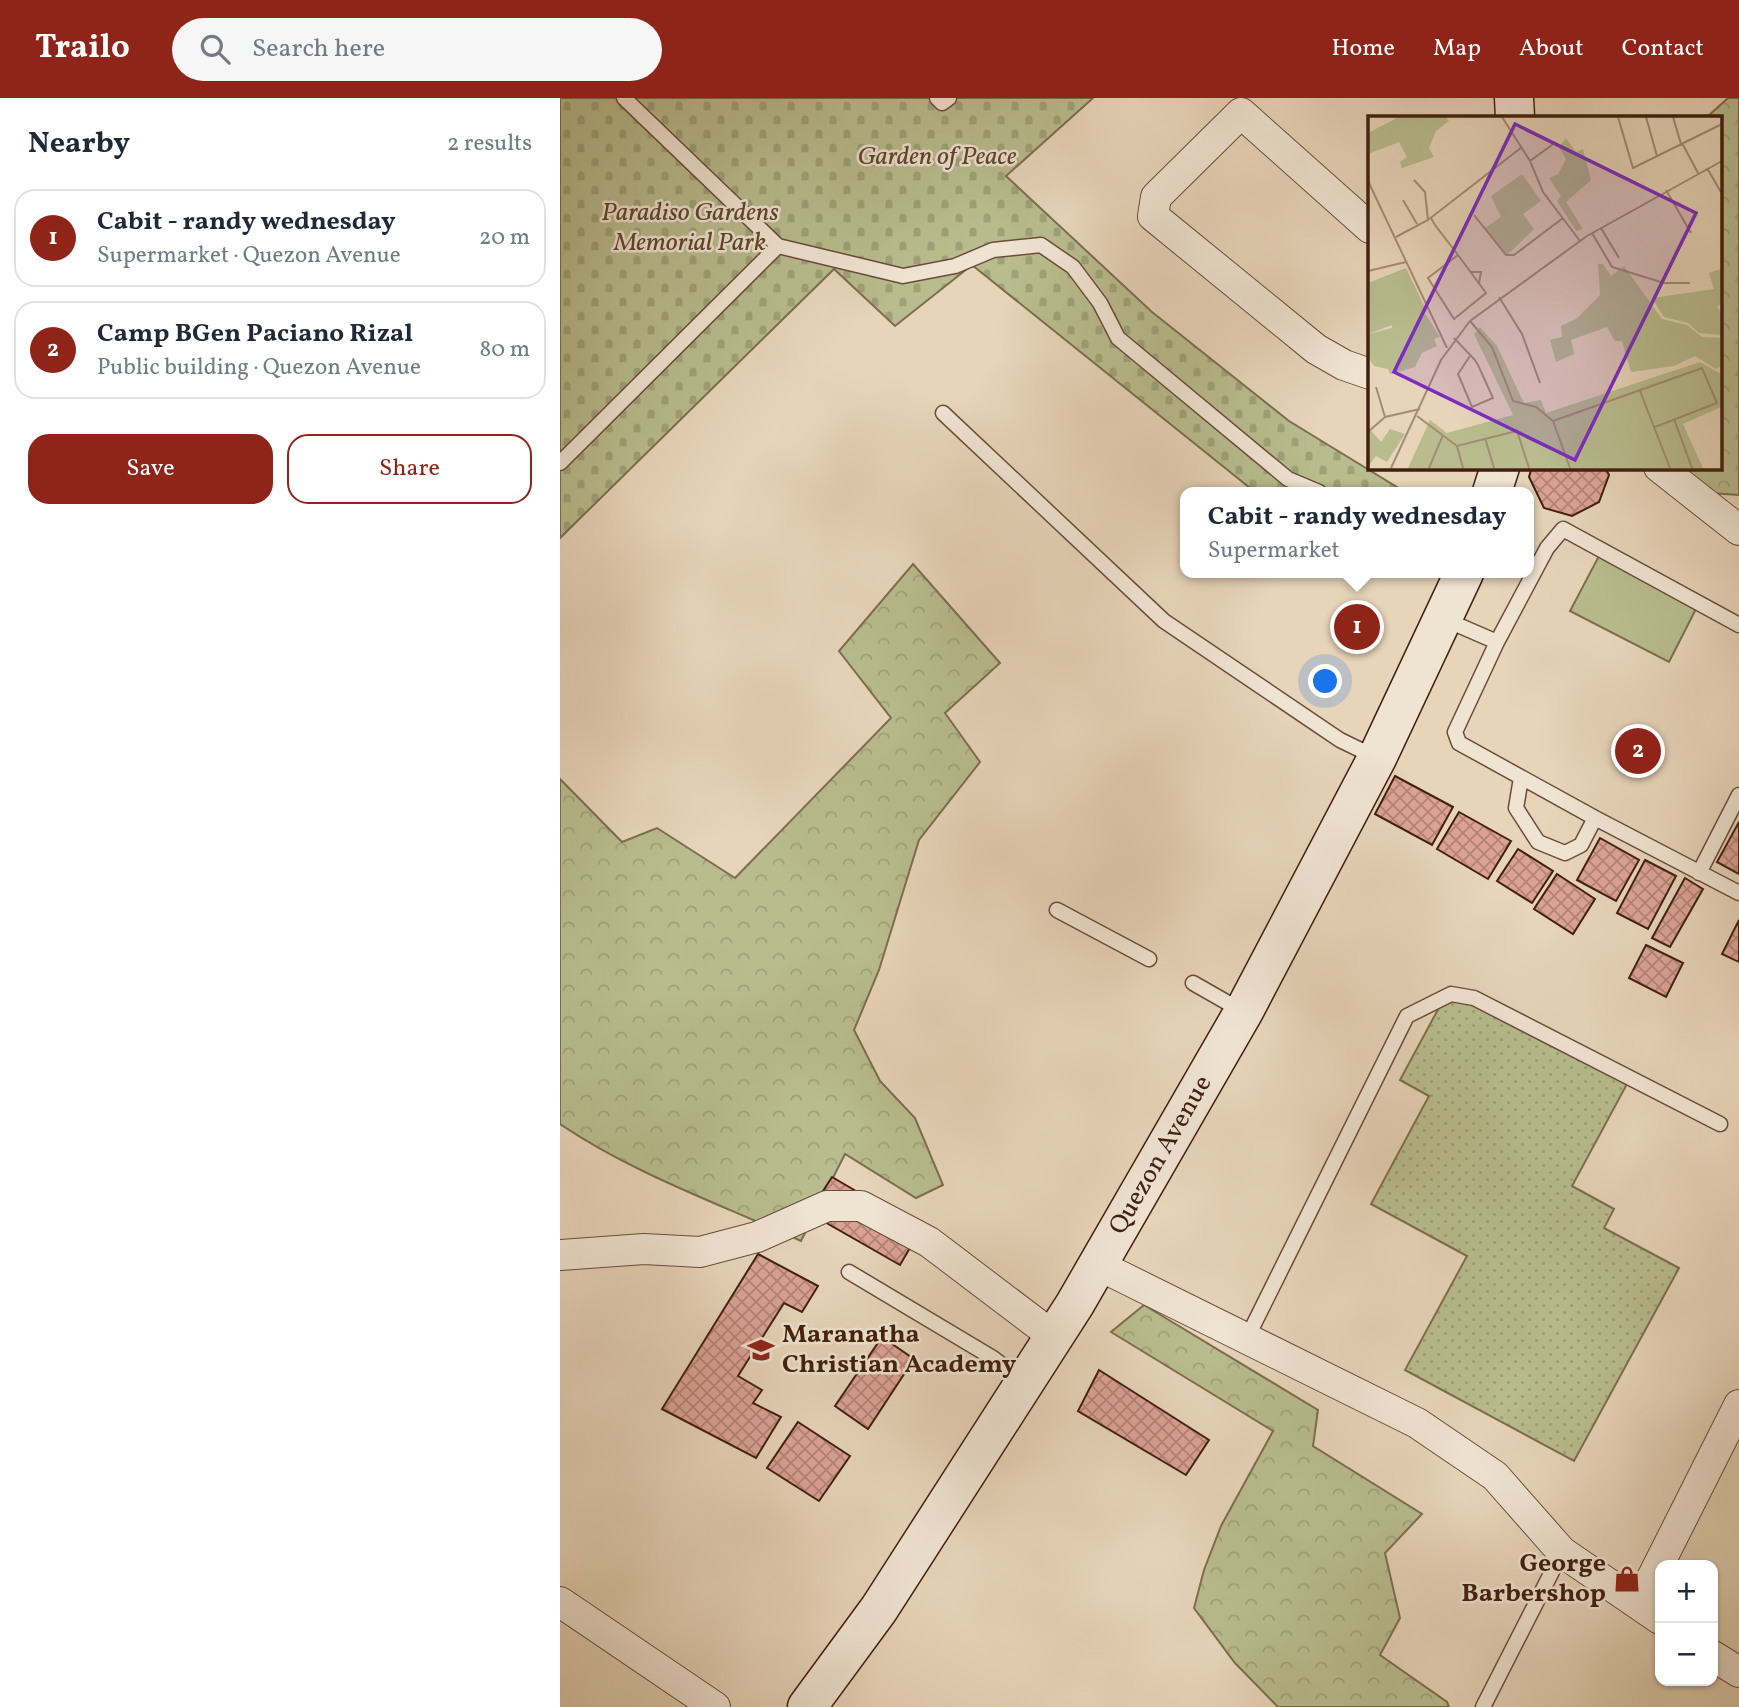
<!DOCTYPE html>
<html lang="en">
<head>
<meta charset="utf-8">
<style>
  :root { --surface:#fff; --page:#f6f6f7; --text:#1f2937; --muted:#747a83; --line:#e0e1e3; --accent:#8f2418 }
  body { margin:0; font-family:Vollkorn,serif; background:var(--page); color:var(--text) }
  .controls { position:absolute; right:21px; bottom:21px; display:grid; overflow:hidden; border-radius:14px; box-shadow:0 2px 5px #0004 }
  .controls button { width:63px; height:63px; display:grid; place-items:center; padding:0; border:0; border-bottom:2px solid var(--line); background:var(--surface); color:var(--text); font:35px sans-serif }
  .you { position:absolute; left:766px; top:584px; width:24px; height:24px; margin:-18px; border:5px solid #fff; border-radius:50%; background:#1a73e8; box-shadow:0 0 0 10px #1a73e833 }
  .badge { display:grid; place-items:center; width:46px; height:46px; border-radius:50%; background:var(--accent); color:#fff; font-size:23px; font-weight:700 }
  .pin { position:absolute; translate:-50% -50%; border:4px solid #fff; box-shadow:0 2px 7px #0006 }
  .popup { position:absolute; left:620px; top:389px; width:354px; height:91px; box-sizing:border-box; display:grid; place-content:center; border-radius:14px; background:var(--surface); filter:drop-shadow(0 2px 5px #0005); font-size:23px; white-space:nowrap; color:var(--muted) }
  .popup b { font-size:26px; color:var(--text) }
  .popup::after { content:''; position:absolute; left:50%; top:100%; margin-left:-14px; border:14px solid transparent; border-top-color:var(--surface) }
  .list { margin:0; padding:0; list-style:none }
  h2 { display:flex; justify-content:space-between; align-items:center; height:91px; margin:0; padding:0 28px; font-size:30px }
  h2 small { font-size:23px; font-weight:400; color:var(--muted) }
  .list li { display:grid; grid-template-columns:46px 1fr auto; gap:21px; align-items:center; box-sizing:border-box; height:98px; margin:0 14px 14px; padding:0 14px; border:2px solid var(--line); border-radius:21px }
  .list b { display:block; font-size:26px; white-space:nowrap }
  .list p { margin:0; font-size:23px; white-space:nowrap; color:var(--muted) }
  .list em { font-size:23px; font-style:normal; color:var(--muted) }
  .actions { display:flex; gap:14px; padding:21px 28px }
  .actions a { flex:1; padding:16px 0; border:2px solid var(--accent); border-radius:21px; text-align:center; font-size:24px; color:var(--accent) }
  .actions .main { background:var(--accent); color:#fff }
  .icon { flex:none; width:38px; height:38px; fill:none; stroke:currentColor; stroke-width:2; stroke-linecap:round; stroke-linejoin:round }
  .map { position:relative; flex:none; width:1179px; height:1609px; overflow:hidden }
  header { display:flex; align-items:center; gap:42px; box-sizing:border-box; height:98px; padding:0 35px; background:var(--accent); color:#fff }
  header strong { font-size:33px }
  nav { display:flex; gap:38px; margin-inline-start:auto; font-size:24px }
  .search { width:490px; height:63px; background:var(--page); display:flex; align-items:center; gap:18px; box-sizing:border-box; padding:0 24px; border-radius:38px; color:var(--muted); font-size:26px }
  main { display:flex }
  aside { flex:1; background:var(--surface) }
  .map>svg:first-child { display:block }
  .grass { fill:url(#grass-dots); stroke:#7c6e4e; stroke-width:2 }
  .forest { fill:url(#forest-crowns); stroke:#7c6e4e; stroke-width:2 }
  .cemetery { fill:url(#cemetery-stones); stroke:#7c6e4e; stroke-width:2 }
  .pitch { fill:#b8bc8e; stroke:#7c6e4e; stroke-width:2 }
  .building { fill:url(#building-cross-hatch); stroke:#401f0e; stroke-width:2 }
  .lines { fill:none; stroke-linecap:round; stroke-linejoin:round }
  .service-casing { stroke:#6a4c39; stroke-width:17 }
  .minor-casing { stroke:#6a4c39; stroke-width:32 }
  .secondary-casing { stroke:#401f0e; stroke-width:41 }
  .service { stroke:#efe3d2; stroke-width:14 }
  .minor { stroke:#efe3d2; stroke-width:30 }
  .secondary { stroke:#efe3d2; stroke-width:38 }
  .labels { text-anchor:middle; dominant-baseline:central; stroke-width:5; stroke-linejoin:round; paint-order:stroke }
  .park-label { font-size:26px; font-style:italic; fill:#5e462e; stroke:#efe3d2 }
  .street-label { font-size:26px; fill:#401f0e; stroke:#efe3d2 }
  .poi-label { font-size:26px; font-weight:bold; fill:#401f0e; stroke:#efe3d2; text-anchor:start }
  .inset-road { fill:none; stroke:#a48c75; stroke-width:2 }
  .view { fill:#7b2cbf; fill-opacity:0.15; stroke:#7b2cbf; stroke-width:3.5 }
  .inset-edge { fill:none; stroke:#401f0e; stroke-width:3.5 }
</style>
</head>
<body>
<header>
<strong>Trailo</strong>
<div class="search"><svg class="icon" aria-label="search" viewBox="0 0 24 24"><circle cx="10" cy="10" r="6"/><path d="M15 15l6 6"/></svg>Search here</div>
<nav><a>Home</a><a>Map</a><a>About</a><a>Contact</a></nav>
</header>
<main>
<aside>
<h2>Nearby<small>2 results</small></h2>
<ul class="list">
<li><span class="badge">1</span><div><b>Cabit - randy wednesday</b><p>Supermarket · Quezon Avenue</p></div><em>20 m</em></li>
<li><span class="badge">2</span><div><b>Camp BGen Paciano Rizal</b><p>Public building · Quezon Avenue</p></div><em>80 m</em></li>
</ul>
<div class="actions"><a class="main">Save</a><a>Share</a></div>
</aside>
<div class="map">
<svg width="1179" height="1609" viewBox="0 0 1179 1609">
  <defs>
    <pattern id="grass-dots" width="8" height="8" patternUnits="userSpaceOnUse" patternTransform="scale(1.75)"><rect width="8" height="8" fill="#b8bc8e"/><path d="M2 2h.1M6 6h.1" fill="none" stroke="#9fa179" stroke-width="1.8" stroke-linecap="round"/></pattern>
    <pattern id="forest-crowns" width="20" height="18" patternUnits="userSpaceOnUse" patternTransform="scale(1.75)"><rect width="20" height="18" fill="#b8bc8e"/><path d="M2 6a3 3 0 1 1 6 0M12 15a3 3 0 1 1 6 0" fill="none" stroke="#9fa179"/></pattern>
    <pattern id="cemetery-stones" width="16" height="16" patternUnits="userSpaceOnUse" patternTransform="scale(1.75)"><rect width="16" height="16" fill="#b8bc8e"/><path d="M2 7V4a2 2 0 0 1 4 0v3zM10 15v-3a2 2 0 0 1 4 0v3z" fill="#9fa179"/></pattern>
    <pattern id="building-cross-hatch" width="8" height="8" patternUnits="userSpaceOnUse" patternTransform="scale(1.75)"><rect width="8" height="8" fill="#dba294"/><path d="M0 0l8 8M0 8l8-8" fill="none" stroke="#b38377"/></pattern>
  </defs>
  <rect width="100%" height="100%" fill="#e7d4b9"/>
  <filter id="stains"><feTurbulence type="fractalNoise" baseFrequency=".00286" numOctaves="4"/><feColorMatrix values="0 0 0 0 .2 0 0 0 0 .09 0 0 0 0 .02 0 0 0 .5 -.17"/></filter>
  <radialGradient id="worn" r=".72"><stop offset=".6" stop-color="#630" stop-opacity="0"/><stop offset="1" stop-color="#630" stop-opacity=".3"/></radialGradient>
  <!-- grass -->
  <path class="grass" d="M889,891L1067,986L1012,1088L1054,1111L1044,1130L1119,1170L1014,1363L845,1272L907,1158L811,1106L869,998L840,982Z"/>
  <!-- forest -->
  <path class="forest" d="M1168,0H1179V397L1150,395L1116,369H1160V19H1147Z
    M353,466L440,565L385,615L420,664L359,742L319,872L294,932L320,983L355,1020L383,1087L356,1100L285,1056L241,1143C160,1106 74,1076 0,1026V681L62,744L97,730L175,780L331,620L279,553Z
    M584,1207L758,1312L753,1348L862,1416L825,1455L840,1520L820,1557L887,1604L889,1609H718L675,1565L634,1510L644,1472L661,1428L713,1333L551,1234Z"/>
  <!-- cemetery -->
  <path class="cemetery" d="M0,0H533L446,78L592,214L729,323L845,394H695L412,167L335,228L274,171L0,440Z"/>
  <!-- pitch -->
  <path class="pitch" d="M1040,456L1138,507L1109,564L1010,513Z"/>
  <!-- building -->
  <path class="building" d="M972,369H1045L1049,377L1039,404L1012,418L984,410L969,379Z
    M835,678L893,709L872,747L815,716Z
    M899,714L951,743L928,781L877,751Z
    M1179,724V776L1157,764Z
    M1040,740L1079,762L1056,803L1017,782Z
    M958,751L993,773L972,805L937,783Z
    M1085,762L1116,778L1088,831L1057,815Z
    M997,776L1035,801L1013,836L974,811Z
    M1125,780L1143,791L1110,849L1092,840Z
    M1179,822V864L1162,856Z
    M1086,847L1123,865L1106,899L1069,880Z
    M272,1079L361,1131L340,1167L249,1115Z
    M198,1156L258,1188L242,1214L224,1205L178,1278L202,1292L193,1305L221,1319L196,1360L102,1311Z
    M322,1239L354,1261L308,1331L275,1308Z
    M539,1272L649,1342L626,1377L518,1313Z
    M238,1324L290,1358L259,1403L207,1370Z"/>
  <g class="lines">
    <!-- service casing -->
    <g class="service-casing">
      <path id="service" d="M64,0L218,148
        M377,0L382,5L389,0
        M383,315L604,523L780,642L815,659
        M0,365L218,148L343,178L395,168L433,152L481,147L513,169L540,205L558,240L728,381L759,394
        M884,521L937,544
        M1179,527L1003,431L987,450L937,544L895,634L899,645L1035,720L1179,795
        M961,680L956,710L978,744L1005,755L1021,747L1035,720
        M1139,775L1179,697
        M497,812L589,861
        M633,885L682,913
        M289,1174L433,1260L463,1283
        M686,1242L847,918L891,896L914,900L1160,1026
        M923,1609L1002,1454"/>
    </g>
    <!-- minor casing -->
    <g class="minor-casing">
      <path id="minor" d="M810,130L681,15L596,99L593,118L756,251L784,267L810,276
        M1099,369L1179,432
        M0,1157L84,1151L140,1154L197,1139L267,1108H301L369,1144L493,1238
        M536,1166L857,1325L935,1378L1002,1454L1100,1521
        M0,1504L155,1609
        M1079,1506L1179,1307
        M1153,1558L1179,1574"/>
    </g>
    <!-- secondary casing -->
    <g class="secondary-casing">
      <g id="secondary">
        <path d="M954,0L955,19"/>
        <path d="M932,394L940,369"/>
        <path id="s1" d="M247,1609L319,1511L515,1206L684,913L817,660L904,475"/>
      </g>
    </g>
    <!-- service -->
    <use href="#service" class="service"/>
    <!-- minor -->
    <use href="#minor" class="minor"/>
    <!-- secondary -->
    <use href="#secondary" class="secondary"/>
  </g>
  <!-- icons -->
  <defs>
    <g id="school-bare" transform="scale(2.1)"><path d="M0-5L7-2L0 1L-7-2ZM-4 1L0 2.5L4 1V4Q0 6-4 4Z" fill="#8f2418" stroke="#efe3d2" stroke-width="2.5" paint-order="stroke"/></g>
    <g id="shop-bare" transform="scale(2.1)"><path d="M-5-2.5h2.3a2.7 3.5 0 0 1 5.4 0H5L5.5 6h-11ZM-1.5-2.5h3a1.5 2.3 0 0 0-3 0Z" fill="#8f2418" stroke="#efe3d2" stroke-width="2.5" paint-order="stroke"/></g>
  </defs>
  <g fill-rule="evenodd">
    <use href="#school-bare" x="201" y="1252"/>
    <use href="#shop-bare" x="1067" y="1481"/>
  </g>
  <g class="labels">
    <!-- park labels -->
    <g class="park-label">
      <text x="377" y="59">Garden of Peace</text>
      <text x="130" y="115">Paradiso Gardens<tspan x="130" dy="30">Memorial Park</tspan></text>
    </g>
    <!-- street labels -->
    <g class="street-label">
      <text stroke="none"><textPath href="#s1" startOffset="656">Quezon Avenue</textPath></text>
    </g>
    <!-- poi labels -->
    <g class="poi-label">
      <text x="222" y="1237">Maranatha<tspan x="222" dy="30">Christian Academy</tspan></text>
      <text x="1046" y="1466" text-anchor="end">George<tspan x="1046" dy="30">Barbershop</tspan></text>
    </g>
  </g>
  <!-- overview -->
  <g transform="translate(808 18)">
    <rect width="354" height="354" fill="#e7d4b9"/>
    <path d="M154,58L173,85L155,98L166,113L138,140L117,112L133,101L123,80ZM38,152L59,196L0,218V167ZM353,153V188L349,191L353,197V219L331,217L320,207L296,201L284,182L346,173L341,157Z" fill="#b8bc8e"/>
    <path d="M31,1H78L81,5L68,15L61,32L66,41L34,52L32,46L39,41L31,26L0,38V17ZM198,22L208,36L215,33L223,64L198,86L215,113L208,115L189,85L193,80L181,62L190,58L198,43L191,31ZM230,148H235L243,160L256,150L294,203L319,209L334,221L353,222V250L348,253L327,240L306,250L263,256L254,225H247L239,211L203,224L206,238L188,246L182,224L194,221L193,210L208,203L232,179ZM55,194L72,221L66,223L69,230L54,237L47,251L22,258L20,253L6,250L0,241V218L24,212V206ZM0,311L13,326L22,313L37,318L19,346L8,340L0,351Z" fill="#b8bc8e"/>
    <path d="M112,211L129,230L156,287L173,284L178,297L332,246L353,258V291L315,308L335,352H40L62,304L79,317L145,299L106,218Z" fill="#b8bc8e"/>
    <path class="inset-road" d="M134,1L162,45L175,76L212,125M250,1L265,52L354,8M278,1L289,40M305,1L313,28M314,27L330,57M162,45L188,26M339,52L354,78M46,64L57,76L60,104M0,65L79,232M298,74L323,117M35,84L49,108M106,99L138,139H146L195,102M63,102L67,109L90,139L118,177L86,203L60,162L90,139M233,112L251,142M224,117L244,151L296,167H322M28,121L60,104L154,31M0,155L38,146M102,156H113L111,167M131,181L154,218L172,267M102,205L124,231L145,285L168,291L185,305L334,252L349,287L287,311M86,222L107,244L110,249L125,282L104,291L90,258L102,240M8,271L17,301M272,275L302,352M49,300L89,330L149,315L161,352M306,303L324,352M185,305L202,352M0,316L17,301L52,293M117,322L126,352M89,330L95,352M23,352L73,244L102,205L219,120L354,45M61,352L75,319"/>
    <path class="view" d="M147,8L328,97L207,344L26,256Z"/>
    <rect width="354" height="354" class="inset-edge"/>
  </g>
  <rect width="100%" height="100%" filter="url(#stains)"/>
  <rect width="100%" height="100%" fill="url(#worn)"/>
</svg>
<div class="controls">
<button>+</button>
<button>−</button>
</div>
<div class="you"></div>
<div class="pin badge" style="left:797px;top:529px">1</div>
<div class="popup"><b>Cabit - randy wednesday</b>Supermarket</div>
<div class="pin badge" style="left:1078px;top:653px">2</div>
</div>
</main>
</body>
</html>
